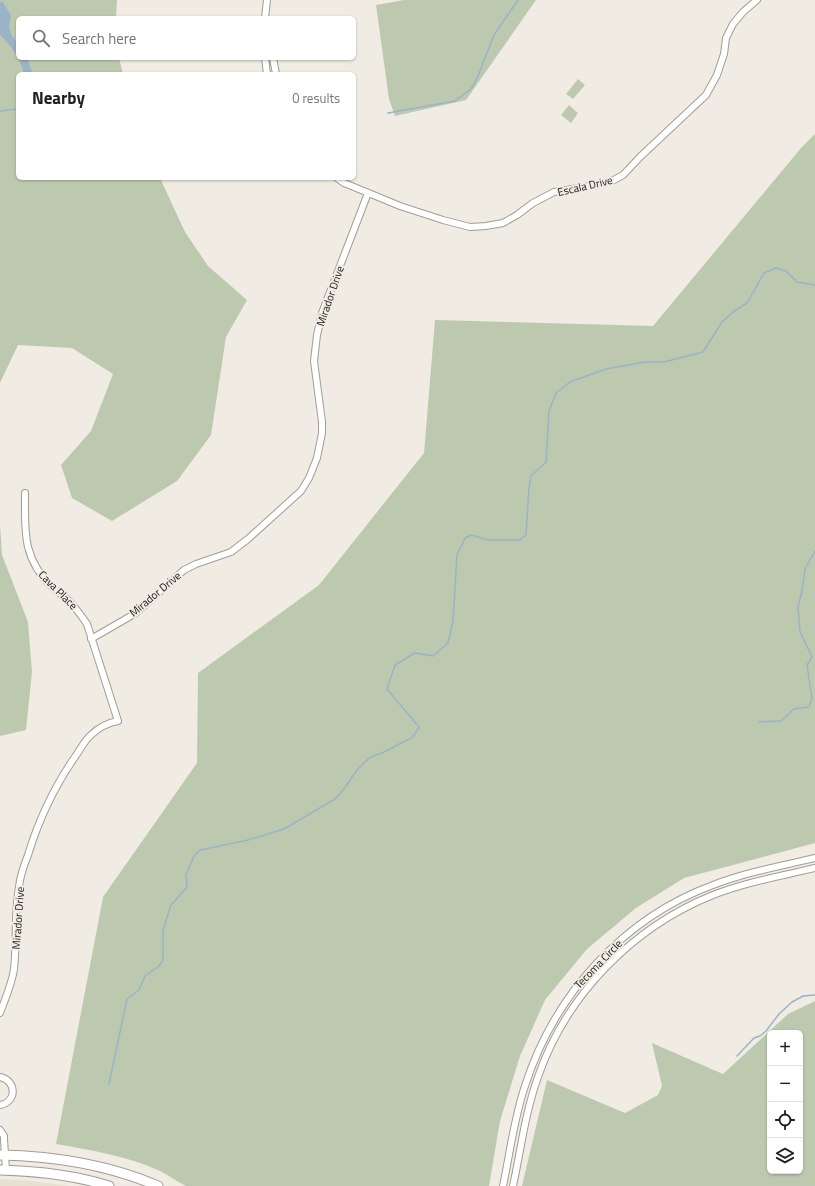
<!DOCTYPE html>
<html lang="en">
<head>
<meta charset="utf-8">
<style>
  :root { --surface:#fff; --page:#f6f6f6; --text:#202124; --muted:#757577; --line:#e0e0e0 }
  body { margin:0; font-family:"Titillium Web",sans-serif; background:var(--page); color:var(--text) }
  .controls { position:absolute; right:12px; bottom:12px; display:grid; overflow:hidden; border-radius:6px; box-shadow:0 1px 3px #0004 }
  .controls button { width:36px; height:36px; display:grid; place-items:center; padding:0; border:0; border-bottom:1px solid var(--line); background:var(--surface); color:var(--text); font:20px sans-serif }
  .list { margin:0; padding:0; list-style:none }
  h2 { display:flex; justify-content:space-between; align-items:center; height:52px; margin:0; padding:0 16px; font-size:17px }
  h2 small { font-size:13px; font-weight:400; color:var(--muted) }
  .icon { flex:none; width:22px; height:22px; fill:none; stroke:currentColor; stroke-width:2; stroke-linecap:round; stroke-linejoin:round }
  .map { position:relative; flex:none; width:815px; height:1186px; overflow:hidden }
  .search { position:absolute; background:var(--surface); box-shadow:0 1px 3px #0004; left:16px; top:16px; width:340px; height:44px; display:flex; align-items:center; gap:10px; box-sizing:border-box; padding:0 14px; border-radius:6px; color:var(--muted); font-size:15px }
  .panel { position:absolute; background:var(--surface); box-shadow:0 1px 3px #0004; left:16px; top:72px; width:340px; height:108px; border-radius:6px }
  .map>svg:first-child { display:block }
  .built { fill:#e7e0d0 }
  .green { fill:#bdc9af; fill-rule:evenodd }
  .water { fill:#9bb3c8 }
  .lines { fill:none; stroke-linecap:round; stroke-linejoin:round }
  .stream { stroke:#9bb3c8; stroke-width:1.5 }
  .street-casing { stroke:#a19d95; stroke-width:8 }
  .secondary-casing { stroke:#a19d95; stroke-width:11 }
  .street { stroke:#fff; stroke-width:6 }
  .secondary { stroke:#fff; stroke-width:9 }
  .labels { text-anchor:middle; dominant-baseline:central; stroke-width:4; stroke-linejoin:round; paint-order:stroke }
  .street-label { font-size:11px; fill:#181714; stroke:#f0ece3 }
</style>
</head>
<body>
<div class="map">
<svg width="815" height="1186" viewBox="0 0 815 1186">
  <rect width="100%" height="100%" fill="#f0ece3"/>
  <!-- built -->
  <path class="built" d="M0,1179L31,1181L72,1186H0Z"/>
  <!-- green -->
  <path class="green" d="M0,0H117L116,18H18V58H119L123,74H18V178H160L185,232L208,266L247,300L226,337L211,435L177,481L112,521L72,498L61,465L91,431L113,374L72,348L18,345L0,383Z
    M404,0H536L466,100L395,116L389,99L376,5Z
    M578,79L585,85L573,99L566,94Z
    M569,105L578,113L571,123L561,115Z
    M815,134V843L684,878L636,908L587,949L545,1000L520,1056L500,1121L489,1186H186C177,1182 169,1175 160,1171C127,1156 91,1150 56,1144L103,897L197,763L198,673L319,585L424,453L435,320L653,326L801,148Z
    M0,524L2,555L28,622L32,672L26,730L0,736Z
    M815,1001V1186H522L547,1080L625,1113L658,1095L662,1086L652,1043L723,1074L788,1014ZM770,1033H800V1171H770Z"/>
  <!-- water -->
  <path class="water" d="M2,1L11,15L9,27L11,34L18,44V58H27L33,74H24C21,59 11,45 0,35V3Z"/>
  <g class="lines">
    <!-- stream -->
    <path class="stream" d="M0,111L18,109
      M388,113L455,101L471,89L478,76L494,35L518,0
      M759,722L781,721L794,709L809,707L812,698L807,665L812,657L800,632L798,607L802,591L805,569L815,551
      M737,1056L754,1038L760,1036L766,1031L779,1014L792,1002L803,996L815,995
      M109,1084L127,999L139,990L145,976L159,966L163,960V930L171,905L187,887L186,875L194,856L200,850L248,840L284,829L335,799L344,789L357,770L369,758L384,752L413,737L419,727L387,689L395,665L415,653L433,656L448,643L453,621L457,555L465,538L471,535L488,540H520L526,535L529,488L531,476L546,462L549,411L556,393L570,382L606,369L645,362H664L703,352L722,322L733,312L747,303L764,273L776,268L786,271L797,282L815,285"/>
    <!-- street casing -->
    <g class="street-casing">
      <path id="street" d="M265,18L267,0
        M265,58L267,74
        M273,58L276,74
        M337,178L344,183L354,187L400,206L443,220L470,227L486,226L503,223L517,215L533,203L554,192L597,185L612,181L623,175L641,156L706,95L717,75L724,54L726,38L733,24L743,12L757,0
        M91,639L136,613L184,570L196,564L231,552L248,539L301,491L309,478L317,458L322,433V422L314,361L317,335L322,313L368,193
        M0,1013C5,999 12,984 14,969C17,942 14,914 19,887C20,876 24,865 28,855C39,819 55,785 77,754C81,748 85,740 91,735C99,727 107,723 118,721L87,624C81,615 74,606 66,598C61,594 56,591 52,587C22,558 25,531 25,493
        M0,1077C17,1081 17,1102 0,1105
        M0,1130L4,1136V1139L6,1170
        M503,1186C510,1153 514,1118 525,1086C554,995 623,918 713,885C746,872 781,866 815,858
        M513,1186C521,1149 525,1113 538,1077C566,995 633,927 713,895C746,882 781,876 815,868"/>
    </g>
    <!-- secondary casing -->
    <g class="secondary-casing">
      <path id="secondary" d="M0,1155C53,1156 109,1165 158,1186
        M0,1170C37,1171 74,1175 109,1186"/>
    </g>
    <!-- street -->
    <use href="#street" class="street"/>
    <!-- secondary -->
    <use href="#secondary" class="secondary"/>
  </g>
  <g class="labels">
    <!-- street labels -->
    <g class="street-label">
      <text transform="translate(585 186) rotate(-13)">Escala Drive</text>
      <text transform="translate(330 296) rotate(-71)">Mirador Drive</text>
      <text transform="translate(58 590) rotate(45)">Cava Place</text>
      <text transform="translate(155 594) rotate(-40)">Mirador Drive</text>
      <text transform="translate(18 918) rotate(-86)">Mirador Drive</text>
      <text transform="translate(598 964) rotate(-46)">Tecoma Circle</text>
    </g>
  </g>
</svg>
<div class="controls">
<button>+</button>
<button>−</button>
<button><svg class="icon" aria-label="locate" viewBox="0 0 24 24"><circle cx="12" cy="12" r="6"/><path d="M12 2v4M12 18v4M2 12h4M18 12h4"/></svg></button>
<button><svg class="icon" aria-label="layers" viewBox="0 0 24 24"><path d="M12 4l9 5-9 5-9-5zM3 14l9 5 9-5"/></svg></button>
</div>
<div class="search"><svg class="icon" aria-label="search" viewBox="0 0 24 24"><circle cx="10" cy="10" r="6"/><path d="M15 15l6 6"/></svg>Search here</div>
<section class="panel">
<h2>Nearby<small>0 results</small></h2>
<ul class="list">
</ul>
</section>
</div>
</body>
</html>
